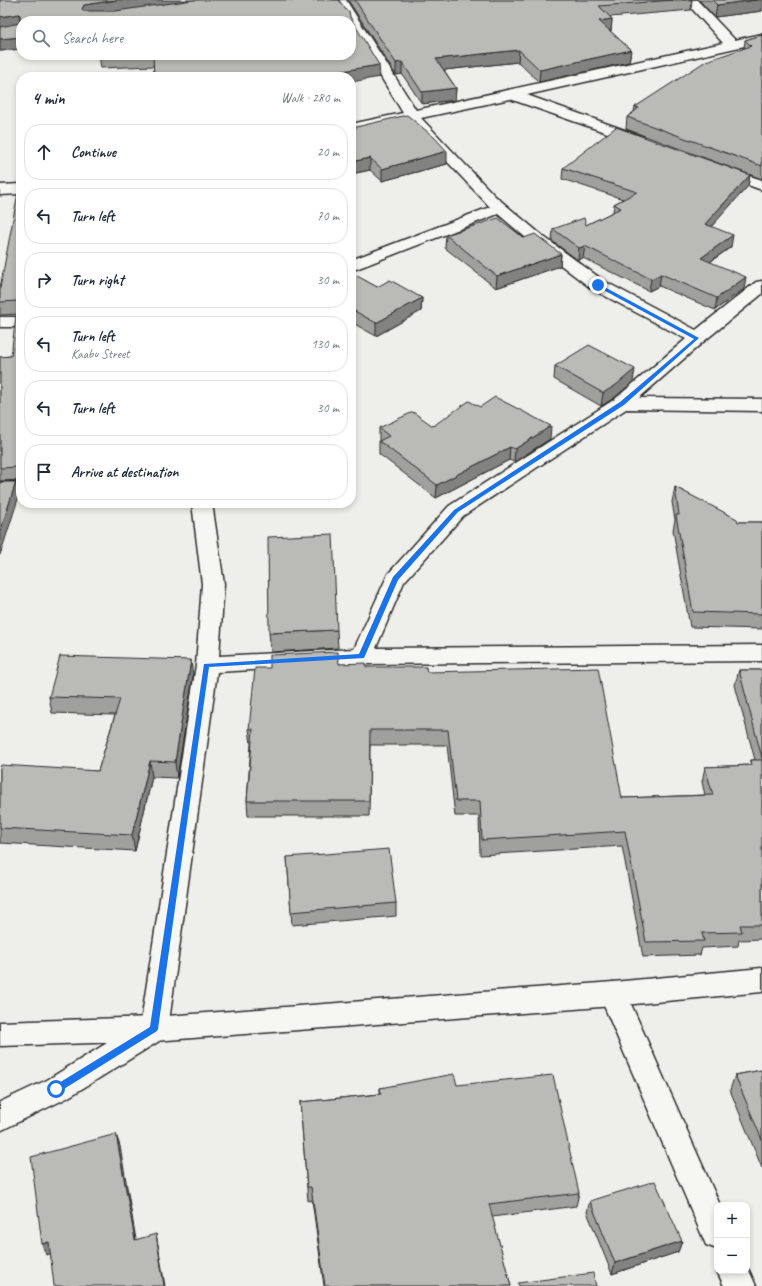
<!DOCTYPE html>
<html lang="en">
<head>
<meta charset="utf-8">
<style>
  :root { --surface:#fff; --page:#f6f6f7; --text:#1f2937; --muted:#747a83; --line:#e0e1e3 }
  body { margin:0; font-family:Caveat,sans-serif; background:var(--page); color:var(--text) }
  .controls { position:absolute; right:12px; bottom:12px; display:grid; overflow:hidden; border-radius:8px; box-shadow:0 2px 6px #0003 }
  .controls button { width:36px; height:36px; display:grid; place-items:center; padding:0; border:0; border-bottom:1px solid var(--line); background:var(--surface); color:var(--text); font:20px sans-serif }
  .stop { position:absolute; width:12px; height:12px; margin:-9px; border:3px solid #1a73e8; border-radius:50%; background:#fff }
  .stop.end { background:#1a73e8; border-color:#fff; box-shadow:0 1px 4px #0008 }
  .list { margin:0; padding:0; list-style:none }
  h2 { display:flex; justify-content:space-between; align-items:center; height:52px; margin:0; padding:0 16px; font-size:17px }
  h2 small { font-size:13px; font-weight:400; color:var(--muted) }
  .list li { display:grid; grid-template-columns:26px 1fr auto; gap:12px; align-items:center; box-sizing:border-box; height:56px; margin:0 8px 8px; padding:0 8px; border:1px solid var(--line); border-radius:16px }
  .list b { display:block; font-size:15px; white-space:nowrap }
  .list p { margin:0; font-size:13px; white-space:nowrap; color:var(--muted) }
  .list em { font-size:13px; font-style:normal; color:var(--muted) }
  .icon { flex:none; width:22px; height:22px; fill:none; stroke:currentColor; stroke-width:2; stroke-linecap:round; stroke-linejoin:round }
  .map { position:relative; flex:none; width:762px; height:1286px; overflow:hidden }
  .search { position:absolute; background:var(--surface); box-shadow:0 2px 6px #0003; left:16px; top:16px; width:340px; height:44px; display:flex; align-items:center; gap:10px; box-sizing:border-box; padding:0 14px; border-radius:16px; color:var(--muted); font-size:15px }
  .panel { position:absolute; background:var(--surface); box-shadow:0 2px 6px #0003; left:16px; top:72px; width:340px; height:436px; border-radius:16px }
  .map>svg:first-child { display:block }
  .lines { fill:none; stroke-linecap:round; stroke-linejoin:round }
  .minor-casing { stroke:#2b2b2b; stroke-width:3 }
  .tertiary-casing { stroke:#2b2b2b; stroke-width:3 }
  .minor { fill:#f6f6f2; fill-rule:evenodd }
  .tertiary { fill:#f6f6f2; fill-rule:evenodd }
  .wall { fill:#a0a09d; stroke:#2b2b2b }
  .shaded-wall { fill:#828280; stroke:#2b2b2b }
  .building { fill:#babab7; stroke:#2b2b2b }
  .route { fill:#1a73e8 }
</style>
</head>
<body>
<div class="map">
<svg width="762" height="1286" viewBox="0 0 762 1286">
  <rect width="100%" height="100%" fill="#eeeeea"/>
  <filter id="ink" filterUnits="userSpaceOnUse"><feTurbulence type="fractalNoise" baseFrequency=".025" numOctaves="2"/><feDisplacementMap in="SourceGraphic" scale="8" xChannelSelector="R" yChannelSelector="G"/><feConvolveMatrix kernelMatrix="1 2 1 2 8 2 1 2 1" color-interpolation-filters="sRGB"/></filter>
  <g filter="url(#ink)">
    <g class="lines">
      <!-- minor casing -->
      <g class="minor-casing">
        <path id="minor" d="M334,0H346L416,110L723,43L684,0H697L735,40L762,34V42L527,95L644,137L646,140L644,143L639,144L510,99L421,118L495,196L544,237L604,281L696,330L756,282L762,281V294L703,342L639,398L762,399V411L626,409L463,516L404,582L376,648L762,645V661L362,664L217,672L168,1029L164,1038L67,1098L0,1131V1102L47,1080L141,1022L196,665L202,584L192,503H212L224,584L219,656L354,649L388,574L449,506L615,399L686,339L592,289L532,243L498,214L351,271V260L490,207L408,120L351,132V124L403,113L351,28V21H347Z
          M722,167L762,180V190L717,174L715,171L717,168Z
          M21,184V194L0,195V185Z
          M0,317H21V327H0Z
          M0,482H21V494H0Z
          M613,982L623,986L720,1205H717V1249L706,1245L599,994L603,986Z
          M747,1266L756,1286H724L717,1271H747Z"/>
      </g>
      <!-- tertiary casing -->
      <g class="tertiary-casing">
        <path id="tertiary" d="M762,968V992L613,1006L154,1041L0,1046V1022L154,1017L613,982Z"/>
      </g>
      <!-- minor -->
      <use href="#minor" class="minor"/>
      <!-- tertiary -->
      <use href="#tertiary" class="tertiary"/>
    </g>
    <!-- wall -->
    <path class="wall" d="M0,0L350,17L380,77H154V66L101,68L99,55H351L21,21V49L0,51Z
      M348,0H692L691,10L610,17L612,19L611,31H610L631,50L629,62L539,82L518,62L444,70L456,88L455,100L422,104L402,74L396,75Z
      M699,0H762V11L715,17Z
      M762,35V179L626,129L627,117L634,112L635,107L744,49L745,40Z
      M351,124L352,128L447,164L382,181L370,170L351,174Z
      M563,168L750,175L748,186L711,226L731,247L710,262L744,289L715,310L659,286L649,291L583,258L578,260L552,241L553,229L586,225L613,212L614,204L623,199L562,179Z
      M21,193V480L0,481V357L11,356L20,314L0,315V288Z
      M446,235L524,238L561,254L560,266L496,288L445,248Z
      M351,273L377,287L422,298L421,311L376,336L351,322Z
      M555,366L633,382L614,398L601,406L554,379Z
      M480,407L550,439L514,462L509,460L436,498L379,454V428L433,426Z
      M675,487L738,522H762V629L690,627L673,530L675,520L672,502Z
      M337,630L338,648L271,652L269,633Z
      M339,664L366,667L427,672L622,798L705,795L702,782L705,767L750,765L751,760H755L735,685L739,670H762V939L739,940L738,946L702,948L700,955L643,957L622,846L480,855L479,816H455L447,745H370L369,816H248L247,801L251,744L249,729L270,668Z
      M193,676L177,778L152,777L135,851L0,843V768L98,771L115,715L52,713L49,697Z
      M287,857L396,903V916L292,925Z
      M762,1070V1168L730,1090L735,1075Z
      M457,1085L579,1193L576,1206L492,1217L511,1286H324L312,1200L308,1201L300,1102L380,1094V1088Z
      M590,1201L682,1241L678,1252L612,1274L587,1212Z"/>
    <!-- shaded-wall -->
    <path class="shaded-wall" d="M117,0H199L84,21L82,9L84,5Z
      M756,0H762V11L715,17L717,5Z
      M19,14L21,26L0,29V17Z
      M612,19L611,31L598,32L599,21Z
      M21,37V49L0,51V39Z
      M519,50L518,62L435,71L436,59Z
      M631,50L629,62L539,82L540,70Z
      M402,62V74L396,75V63Z
      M379,65L380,77L351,82V77H336V72Z
      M456,88L455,100L422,104V92Z
      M447,151V164L382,181V169Z
      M370,158V170L351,174V162Z
      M750,175L748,186L703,236L705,224Z
      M733,235L731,247L698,270L701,258Z
      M585,246L583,258L578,260L579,248Z
      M561,254L560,266L496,288L497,276Z
      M661,274L659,286L649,291L651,279Z
      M746,277L744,289L715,310L717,298Z
      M422,298L421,311L376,336V323Z
      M635,369L633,382L614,398L601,406L603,393Z
      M551,426L550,439L514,462L515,449Z
      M510,447L509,460L436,498L437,485Z
      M16,482L19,496L0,555V532Z
      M191,660L193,676L177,778L175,762Z
      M150,761L152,777L135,851L132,835Z
      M116,1134L120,1146L138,1251L135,1240Z
      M156,1234L158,1245L165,1286H164Z
      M682,1241L678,1252L612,1274L615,1263Z
      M49,1242L53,1253L46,1255L42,1244Z"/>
    <!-- building -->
    <path class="building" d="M0,0H117L84,5L82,9L83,11H116L193,0H339L346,10L349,11L350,17L379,65L336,72L337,77H229V74L183,77H154L153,55H351V21H21V37L0,39V27L20,23V15L19,14L0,17Z
      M355,0H673L599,6L612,19L599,21L631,50L540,70L519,50L436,59L456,88L422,92L402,62L396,63Z
      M712,0H756L717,5Z
      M762,35V166L627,117L639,108L635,107L706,61L751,46L745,40Z
      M99,55H133L99,56Z
      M407,115L434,137L447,151L382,169L370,158L351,162V124L352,128Z
      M616,127L750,175L705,224L733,235L701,258L746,277L717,298L661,274L651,279L585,246L579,248L553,229L584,218L586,225L621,208L614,204L637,192L563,168Z
      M18,193H21V471H20V472L18,467L0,468V357L11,356L16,316L20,314V304L18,301L0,302V288Z
      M498,218L524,238L535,234L561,254L497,276L446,235Z
      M351,273H352L377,287L390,280L422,298L376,323L351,309Z
      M589,345L635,369L616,385L603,393L555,366Z
      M495,397L551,426L515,449L510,447L437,485L379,441L389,436L379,428L413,412L433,426L469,401L480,407Z
      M0,482H16L0,532Z
      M675,487L737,519L738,522H762V614L693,612L676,515H679Z
      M333,534L337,630L269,633L268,537Z
      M338,652L339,664L366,663V667H426L427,672L598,668L622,798L713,795L705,767L752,765L751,760H762V925H740L742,932L702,933L704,941L646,942L625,831L482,840L480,801H456L448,730H370L369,801H247L253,729H249L255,668H270V655Z
      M60,656L191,660L175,762L150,761L132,835L0,828V768L1,765L98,771L120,699L49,697Z
      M739,670H762V758Z
      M389,849L396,903L291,912L287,857Z
      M762,1070V1140L735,1075Z
      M454,1074L457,1085L553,1075L579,1193L489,1204L511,1286H325L311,1187H307L300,1102L381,1094L380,1088Z
      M116,1134L135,1240L156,1234L164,1286H54L49,1242L42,1244L31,1157Z
      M655,1181L682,1241L615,1263L590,1201Z
      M593,1273L596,1286H519L518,1283Z"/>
  </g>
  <!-- route -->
  <path class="route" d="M596,284H599L699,338L624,405L458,512L398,580L364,658L209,667L158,1029L157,1031L59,1092H54L52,1089L54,1086L150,1027L204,664L359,654L393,577L454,510L620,402L694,339L596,286Z"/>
</svg>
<div class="controls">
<button>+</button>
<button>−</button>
</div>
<div class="stop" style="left:56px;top:1089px"></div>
<div class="stop end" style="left:598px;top:285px"></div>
<div class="search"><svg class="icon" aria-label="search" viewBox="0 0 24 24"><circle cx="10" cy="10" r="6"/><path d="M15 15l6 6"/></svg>Search here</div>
<section class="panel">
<h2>4 min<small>Walk · 280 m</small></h2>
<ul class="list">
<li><svg class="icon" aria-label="ahead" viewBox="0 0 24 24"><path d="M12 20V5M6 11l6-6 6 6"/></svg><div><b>Continue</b></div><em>20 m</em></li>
<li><svg class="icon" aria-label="left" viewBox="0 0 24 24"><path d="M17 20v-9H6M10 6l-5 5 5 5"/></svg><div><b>Turn left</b></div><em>70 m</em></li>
<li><svg class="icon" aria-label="right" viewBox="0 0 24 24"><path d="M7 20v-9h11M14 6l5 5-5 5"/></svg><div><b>Turn right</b></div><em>30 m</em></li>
<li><svg class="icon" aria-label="left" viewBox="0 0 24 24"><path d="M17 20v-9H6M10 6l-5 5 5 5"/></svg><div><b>Turn left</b><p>Kaabu Street</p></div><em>130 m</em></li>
<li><svg class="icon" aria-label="left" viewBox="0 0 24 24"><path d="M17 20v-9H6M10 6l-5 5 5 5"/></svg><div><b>Turn left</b></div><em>30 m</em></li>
<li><svg class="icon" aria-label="arrive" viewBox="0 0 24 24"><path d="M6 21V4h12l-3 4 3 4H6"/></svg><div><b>Arrive at destination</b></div></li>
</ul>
</section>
</div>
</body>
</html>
